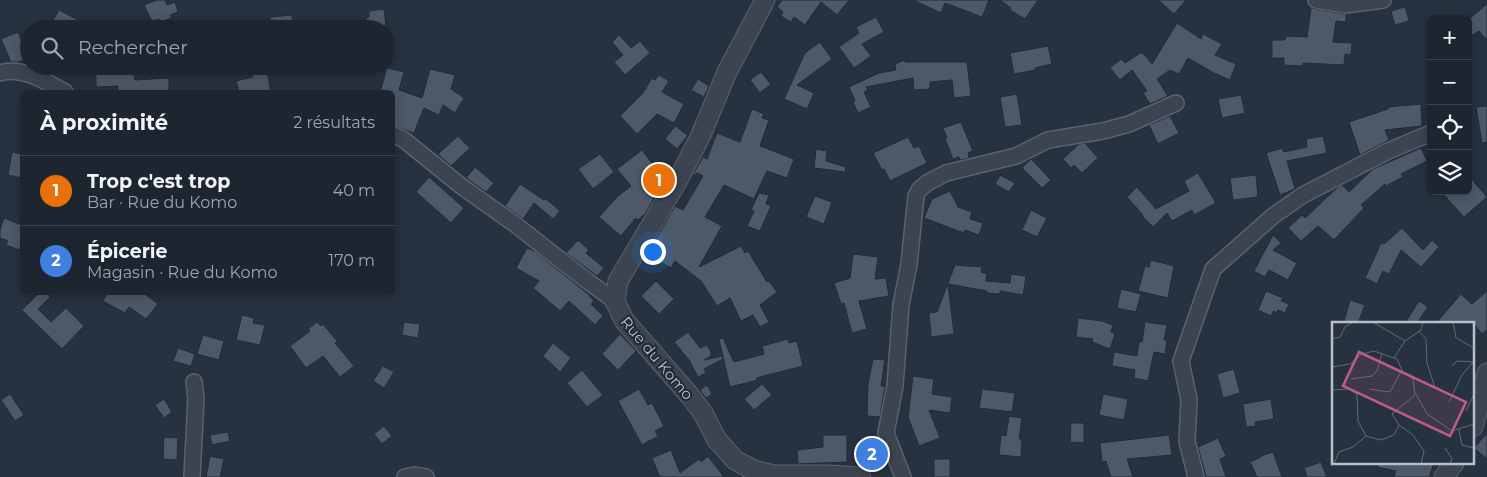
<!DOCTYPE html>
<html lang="fr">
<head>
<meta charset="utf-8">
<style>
  :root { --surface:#1d2630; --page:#2a323c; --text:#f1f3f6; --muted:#a0a5ab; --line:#3b434c; --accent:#93baf3 }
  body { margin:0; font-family:Montserrat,sans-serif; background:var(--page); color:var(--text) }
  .controls { position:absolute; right:15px; top:15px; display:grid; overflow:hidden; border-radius:8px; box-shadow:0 2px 12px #0003 }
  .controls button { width:45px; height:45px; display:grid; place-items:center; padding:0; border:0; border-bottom:1px solid var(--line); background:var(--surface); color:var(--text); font:25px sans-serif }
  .you { position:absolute; left:652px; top:251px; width:18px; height:18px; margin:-12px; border:4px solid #fff; border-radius:50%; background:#1a73e8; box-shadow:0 0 0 8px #1a73e833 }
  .badge { display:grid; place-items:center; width:32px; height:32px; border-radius:50%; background:var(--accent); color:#fff; font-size:16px; font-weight:700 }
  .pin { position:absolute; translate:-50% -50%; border:2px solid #fff; box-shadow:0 1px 5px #0006 }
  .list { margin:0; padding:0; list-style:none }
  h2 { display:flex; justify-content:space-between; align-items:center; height:65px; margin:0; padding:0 20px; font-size:21px }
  h2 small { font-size:16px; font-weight:400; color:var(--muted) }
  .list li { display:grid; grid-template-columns:32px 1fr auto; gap:15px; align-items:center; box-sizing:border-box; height:70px; padding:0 20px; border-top:1px solid var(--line) }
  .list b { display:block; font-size:19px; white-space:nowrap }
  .list p { margin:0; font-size:16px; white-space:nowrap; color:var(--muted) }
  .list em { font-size:16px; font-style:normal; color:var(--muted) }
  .icon { flex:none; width:28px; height:28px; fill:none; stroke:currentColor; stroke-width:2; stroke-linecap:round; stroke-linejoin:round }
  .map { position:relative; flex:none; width:1487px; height:477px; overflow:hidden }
  .search { position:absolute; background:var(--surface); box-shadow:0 2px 12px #0003; left:20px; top:20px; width:375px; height:55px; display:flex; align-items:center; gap:12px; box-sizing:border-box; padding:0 18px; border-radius:28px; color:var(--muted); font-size:19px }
  .panel { position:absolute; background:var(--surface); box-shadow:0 2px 12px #0003; left:20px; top:90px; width:375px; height:205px; border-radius:8px }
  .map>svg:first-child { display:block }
  .building { fill:#4d5968; stroke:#222b37 }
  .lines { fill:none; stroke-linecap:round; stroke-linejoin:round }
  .minor-casing { stroke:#59626d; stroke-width:18 }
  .tertiary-casing { stroke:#59626d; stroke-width:21 }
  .minor { stroke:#3b4450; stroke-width:15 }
  .tertiary { stroke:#3b4450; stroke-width:19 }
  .labels { text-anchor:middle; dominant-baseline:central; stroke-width:4; stroke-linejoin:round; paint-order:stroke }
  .street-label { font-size:15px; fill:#b8bfca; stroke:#202935 }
  .inset-road { fill:none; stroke:#616a77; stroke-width:1 }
  .view { fill:#be5b87; fill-opacity:0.15; stroke:#be5b87; stroke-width:2.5 }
  .inset-edge { fill:none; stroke:#b8bfca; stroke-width:2.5 }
</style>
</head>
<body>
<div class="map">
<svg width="1487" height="477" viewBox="0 0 1487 477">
  <rect width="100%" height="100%" fill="#273240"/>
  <!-- building -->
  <path class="building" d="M157,0H165L167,5L175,2L178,12L170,15L172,18L160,22L159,19L152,21L144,5Z
    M782,0H849L837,15L821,2L805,25L794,17L791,22L781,16L783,12L777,7Z
    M913,0H989L982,17L945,3L941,13Z
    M1000,0H1038L1025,19L1010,10L1011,8Z
    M1158,0H1186L1174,14Z
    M1487,4V40L1479,31L1468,38V20Z
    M1405,7L1409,21L1395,25L1391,11Z
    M1311,8L1346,14V22L1336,21L1333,42L1352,43L1351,55L1345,54L1344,65L1303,63V66L1284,65V58H1272V40H1285L1286,36L1307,37Z
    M384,9L386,26L368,28L366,18L369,17V11Z
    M59,10L80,21L76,29H61L51,24Z
    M292,15L293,27L271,29L270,17Z
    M876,17L884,32L862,44L871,56L854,68L839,47L859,33L856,27Z
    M1177,23L1201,39L1203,34L1222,44L1215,55L1236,64L1230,80L1214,73L1188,58L1179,74L1170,70L1157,79L1168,96L1150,104L1143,93L1147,91L1132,70L1120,80L1110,68L1121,59L1125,63L1140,53H1143L1152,64Z
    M18,32L29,58L19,62H11L1,39Z
    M619,35L631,48L640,41L650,53L625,75L614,62L623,55L612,42Z
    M820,42L832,59L797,85L814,93L807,109L784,99L805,53Z
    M1048,46L1052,64L1035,68L1036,70L1014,74L1010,53Z
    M905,60V62H967L971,96L954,98L952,80L930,82V89L914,90L913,78L866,87L868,90L864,92L871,107L858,113L853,102L855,101L849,87L879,73L896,70L895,64Z
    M266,66L271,92H239L236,81L253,77L251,70Z
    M387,68L404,72L399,90L422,98L430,69L455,75L451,89L464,98L455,113L443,105L439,115L424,108L414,133L392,125V92H380Z
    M133,69L135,80L169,78V92H118V86L96,87V70Z
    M761,72L771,84L760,93L750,80Z
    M659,75L669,81L662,92L684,104L674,123L657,114L637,134L620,116L643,93L652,78L655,80Z
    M698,79L709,86L704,97L691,90Z
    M1017,94L1022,125L1005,127L1000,97Z
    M1241,95L1245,113L1222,118L1218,99Z
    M1421,104L1422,126L1385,130L1389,140L1360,155L1349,122L1388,109V107Z
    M1487,106V142L1482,143L1476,107Z
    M752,109L764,114L762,118L769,120L760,146L794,159L787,178L767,171L754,199L724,185L705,217L722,226L699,267L741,246L745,253L748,251L767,282L769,281L777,292L760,305L769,322L760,327L753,315L741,321L730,298L717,306L701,281L675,261L671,268L647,254L675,206L683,210L703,176L697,173L692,176L703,157L707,159L717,133L740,142Z
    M1170,116L1179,133L1158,144L1149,125Z
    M961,122L973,151L968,153L969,158L960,160L959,157L953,159L945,139L947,138L943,128Z
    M675,126L688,135L677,149L665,139Z
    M458,136L470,148L451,166L438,154Z
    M1323,136L1327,153L1287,161L1295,189L1280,195L1266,153L1282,148L1284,152L1307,147L1306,139Z
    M908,137L914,148L919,146L927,163L890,181L884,169L882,170L873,153Z
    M1085,143L1098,158L1082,173L1074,165L1071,168L1063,159L1079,144Z
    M1421,148L1427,161L1401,174L1403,177L1386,186L1385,184L1361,205L1364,208L1334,240L1318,226L1301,241L1288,228L1302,215L1305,218L1338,187L1342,185L1349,192L1373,169Z
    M816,149L827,151L826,161L846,167L845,172L814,168Z
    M642,150L660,174L666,178L645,214L638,220L636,218L621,236L599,217L617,197L631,186L617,169Z
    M12,152L22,154V178L8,175Z
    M600,154L614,172L593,189L578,169Z
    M1031,159L1051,180L1042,188L1022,168Z
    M475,167L494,183L486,192L466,178Z
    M1198,173L1216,203L1194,215L1192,210L1172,221L1167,213L1153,227L1142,216L1143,215L1127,197L1137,187L1156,209L1189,191L1184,181Z
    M1000,175L1015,183L1009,192L995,184Z
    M1256,175L1258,197L1233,200L1230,178Z
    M1468,175L1487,197L1464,217L1444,195L1449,191H1468Z
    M429,177L464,208L451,223L416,192Z
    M520,184L544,200L545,198L560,211L553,219L534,203L523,219L505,206Z
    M950,191L958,207L972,212L970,219L983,223L979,235L965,230L964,233L924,218L932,199Z
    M759,193L769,195L766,204L771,206L760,231L747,226L754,211L751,210Z
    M815,196L832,202L824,224L806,217Z
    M1031,210L1047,218L1037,237L1022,230Z
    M4,218L22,225V242L19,250L6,245L8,241L0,238V230Z
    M1402,228L1423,250L1432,240L1439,247L1421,267L1401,250L1389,274L1383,271L1377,284L1365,278L1381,243L1384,244Z
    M1273,235L1281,243L1273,250L1297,263L1288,280L1269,270L1265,277L1254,271Z
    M578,240L589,250L586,253L604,268L597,276L566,253Z
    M527,248L536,252L588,294L594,301L591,304L603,316L595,325L569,301L560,311L533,288L539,281L516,268Z
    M853,254L878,257L875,279L886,278L889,296L859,301L867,329L852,333L844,303L841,304L834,283L850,278Z
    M1151,260L1174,266L1168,298L1138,291L1145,266L1149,267Z
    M955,265L982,267L981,272L987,274L986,281L1010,283L1011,274L1026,276L1023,295L1000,291V294L987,293V291L948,284L954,334L931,337L929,313L937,312Z
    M656,281L674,299L659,314L641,296Z
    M1121,289L1141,294L1136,312L1117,308Z
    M1266,291L1283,298L1281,301L1289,304L1285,313L1278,310L1276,313L1273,311L1271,316L1258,310Z
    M1487,291V330L1482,334L1473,323H1436L1461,294L1472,304Z
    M40,292H46L50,297L38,309L51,322L66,308L84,326L62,349L22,310Z
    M108,292H142L158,304L146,319L129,307L125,313L103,301Z
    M1350,300L1365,305L1358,323H1350L1344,321Z
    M1419,301L1428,307L1417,323H1405Z
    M242,315L254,318L253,323L265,325L260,345L236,340Z
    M1078,318L1102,321L1113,325L1111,332L1115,334L1110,349L1092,342L1093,339L1076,337Z
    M317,322L321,326L323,324L337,341L335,343L354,366L340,377L323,356L306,368L290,346L310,331L308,329Z
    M404,322L420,324L418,338L402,335Z
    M1145,322L1167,325L1164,340H1167L1165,354L1154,352L1148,381L1134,378L1135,370L1112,366L1114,352L1137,356L1139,342H1142Z
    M688,332L700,348L707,345L711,352V356L704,360L722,356L723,359L704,369L706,373L698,377L689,360L674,342Z
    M620,334L636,351L618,370L602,354Z
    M203,335L224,341L219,360L197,354Z
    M723,338L734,362L764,354L762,346L788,339L789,343L797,341L803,366L756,378L758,380L730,387L719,339Z
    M553,343L571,358L560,372L543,356Z
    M178,348L195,354L191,366L173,361Z
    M873,359L885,360L881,386H885L880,417L867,416L868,384Z
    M383,366L394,372L384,388L373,381Z
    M1234,369L1240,393L1223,398L1217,374Z
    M582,370L603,395L587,407L567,383Z
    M913,376L934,379L932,394L952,397L950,413L929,410L940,438L919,446L908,417Z
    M762,384L772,395L754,410L744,399Z
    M707,385L712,394L706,398L700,390Z
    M639,389L648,405L652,403L664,426L655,431L658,436L642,445L618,401Z
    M982,389L1015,393L1012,412L979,408Z
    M10,394L24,415L15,421L1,400Z
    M1103,394L1128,399L1124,420L1099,415Z
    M164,399L172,412L164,418L155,405Z
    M1271,399L1274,419L1255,422L1256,426L1246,427L1243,404Z
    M1009,416L1022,418L1019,439H1022L1021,457L999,455L1001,435L1006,436Z
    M1071,423H1084V443L1070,442Z
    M384,426L392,436L382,444L374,434Z
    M228,432L230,441L212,445L210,435Z
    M1487,433V459L1474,448Z
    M823,435H847V462L798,464L797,450L823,447Z
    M1169,435L1172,455L1127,459L1133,477H1111L1106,461L1102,462L1100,443Z
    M164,437L178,438L177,460L163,459Z
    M1218,438L1226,456L1220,459L1226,477H1206L1198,447Z
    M876,440L881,447L883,452L876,459L879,462L865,467L857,458Z
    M671,450L680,473L699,459L701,462L708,456L724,477H660L652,458Z
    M1273,452L1282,477H1257L1250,462L1261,457V456Z
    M210,456L224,459L220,477H206Z
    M934,459H950V477H934Z
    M1321,462L1327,477H1307L1304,468Z
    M1378,463H1434L1429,477H1394L1396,471L1377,467Z"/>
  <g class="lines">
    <!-- minor casing -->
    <g class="minor-casing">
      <path id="minor" d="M1316,0L1345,5L1383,0
        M0,73C23,66 46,82 65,92
        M392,134L403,139L461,186L516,225L586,280L615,301
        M192,477L196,398L194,382
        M405,477L415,475L426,477
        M903,477L886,433L895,386L901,305L909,264L916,196L919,190L927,183L946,173L1016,156L1048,140L1103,131L1129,124L1176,103
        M1196,477L1187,441L1189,400L1181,361L1213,269L1273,216L1303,195L1388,151L1431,133"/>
    </g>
    <!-- tertiary casing -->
    <g class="tertiary-casing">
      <path id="tertiary" d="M765,0L727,72L701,135L678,180L618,281L615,301L624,320L691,397L703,413L717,440L735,460L753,470L774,475H829L861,477
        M1473,427L1487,373
        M1444,477L1454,463"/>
    </g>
    <!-- minor -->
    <use href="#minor" class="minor"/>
    <!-- tertiary -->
    <use href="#tertiary" class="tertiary"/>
  </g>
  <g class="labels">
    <!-- street labels -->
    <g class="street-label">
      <text transform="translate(657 358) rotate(50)">Rue du Komo</text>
    </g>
  </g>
  <!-- overview -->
  <g transform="translate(1332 322)">
    <rect width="142" height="142" fill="#273240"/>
    <path class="inset-road" d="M41,0L73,19M121,0L124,16L142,26M87,9L94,17L95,41L103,66H107M0,17L8,15L13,5L21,0M62,36L73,19L89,8L91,0M120,44L125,39L142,40M0,45L18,42L30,32L42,29L65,37L71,50L81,57L83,73L60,92L67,103L62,113L49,118L34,114M19,57L40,54L45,49L50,32M37,67L58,70L70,48M0,68L17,67L25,72L26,99L34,114M84,72L95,92L120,109L142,102M117,80L130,53L142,39M134,89L142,72M67,103L81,113L92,129L89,142M127,108L130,123L142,126M113,126L120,137L118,142M2,142L7,130L21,125L34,114"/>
    <path class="view" d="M27,30L134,80L118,114L11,64Z"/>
    <rect width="142" height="142" class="inset-edge"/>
  </g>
</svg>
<div class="controls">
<button>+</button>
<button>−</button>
<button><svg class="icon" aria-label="locate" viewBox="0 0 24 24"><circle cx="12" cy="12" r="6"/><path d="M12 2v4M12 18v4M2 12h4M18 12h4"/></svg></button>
<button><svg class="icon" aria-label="layers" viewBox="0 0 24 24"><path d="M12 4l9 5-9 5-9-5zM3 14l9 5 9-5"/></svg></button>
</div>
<div class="you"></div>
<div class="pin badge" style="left:659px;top:180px;background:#e8710a">1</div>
<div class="pin badge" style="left:872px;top:454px;background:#3f7fe0">2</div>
<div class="search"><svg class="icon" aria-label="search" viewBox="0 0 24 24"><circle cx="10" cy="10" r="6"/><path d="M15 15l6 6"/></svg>Rechercher</div>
<section class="panel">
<h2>À proximité<small>2 résultats</small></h2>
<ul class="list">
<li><span class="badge" style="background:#e8710a">1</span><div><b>Trop c'est trop</b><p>Bar · Rue du Komo</p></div><em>40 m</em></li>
<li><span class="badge" style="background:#3f7fe0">2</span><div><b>Épicerie</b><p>Magasin · Rue du Komo</p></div><em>170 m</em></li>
</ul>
</section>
</div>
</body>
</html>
